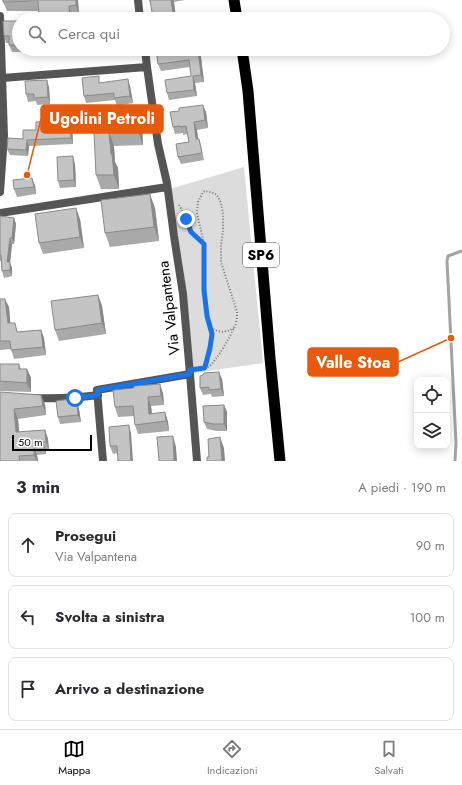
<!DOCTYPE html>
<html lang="it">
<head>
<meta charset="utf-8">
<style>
  :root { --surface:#fff; --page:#f7f7f7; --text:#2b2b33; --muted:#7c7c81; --line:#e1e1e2; --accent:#000 }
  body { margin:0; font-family:Jost,sans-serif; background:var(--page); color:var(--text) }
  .controls { position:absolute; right:12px; bottom:12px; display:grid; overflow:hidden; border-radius:8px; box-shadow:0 2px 10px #0003 }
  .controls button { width:36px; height:36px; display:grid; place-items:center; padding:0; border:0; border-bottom:1px solid var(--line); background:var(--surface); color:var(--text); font:20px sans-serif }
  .scale { position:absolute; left:12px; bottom:10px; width:80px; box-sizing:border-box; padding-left:4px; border:2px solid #000; border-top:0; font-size:11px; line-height:14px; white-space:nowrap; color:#000; -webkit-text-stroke:3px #fff; paint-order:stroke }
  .stop { position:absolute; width:12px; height:12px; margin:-9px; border:3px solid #1a73e8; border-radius:50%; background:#fff }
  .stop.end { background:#1a73e8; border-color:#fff; box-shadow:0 1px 4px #0008 }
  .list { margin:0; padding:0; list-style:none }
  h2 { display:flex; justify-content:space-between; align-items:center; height:52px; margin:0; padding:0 16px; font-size:17px }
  h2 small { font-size:13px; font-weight:400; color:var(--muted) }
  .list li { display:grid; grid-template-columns:26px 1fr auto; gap:12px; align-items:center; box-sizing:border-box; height:64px; margin:0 8px 8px; padding:0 8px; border:1px solid var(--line); border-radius:8px }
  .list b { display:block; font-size:15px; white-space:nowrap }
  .list p { margin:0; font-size:13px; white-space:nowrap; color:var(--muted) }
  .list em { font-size:13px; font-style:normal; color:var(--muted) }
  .icon { flex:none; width:22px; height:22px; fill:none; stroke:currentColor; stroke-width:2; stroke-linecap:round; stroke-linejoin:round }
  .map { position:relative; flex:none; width:462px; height:461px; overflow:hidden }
  .search { position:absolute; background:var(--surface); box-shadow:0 2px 10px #0003; left:12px; right:12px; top:12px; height:44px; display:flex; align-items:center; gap:10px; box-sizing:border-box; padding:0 14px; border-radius:22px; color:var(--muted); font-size:15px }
  .sheet { height:268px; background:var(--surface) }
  nav { display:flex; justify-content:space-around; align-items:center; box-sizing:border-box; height:56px; border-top:1px solid var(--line); background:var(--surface); font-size:11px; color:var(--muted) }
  nav a { display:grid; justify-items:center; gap:2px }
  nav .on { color:var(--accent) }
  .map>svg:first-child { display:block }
  .green { fill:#dcdcdc }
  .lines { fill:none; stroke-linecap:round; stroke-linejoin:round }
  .stream { stroke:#a3a3a3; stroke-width:3 }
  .path { stroke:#777; stroke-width:2; stroke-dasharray:1 2; stroke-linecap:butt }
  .minor { stroke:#555; stroke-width:8 }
  .tertiary { stroke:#555; stroke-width:8 }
  .trunk { stroke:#000; stroke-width:11 }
  .wall { fill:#a9a9a9 }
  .shaded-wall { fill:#898989 }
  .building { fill:#c4c4c4; stroke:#898989 }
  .route { stroke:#1a73e8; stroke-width:5 }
  .labels { text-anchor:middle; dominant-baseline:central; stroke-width:3; stroke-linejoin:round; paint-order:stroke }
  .shield { fill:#fff; stroke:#4c4c4c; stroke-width:1 }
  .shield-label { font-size:14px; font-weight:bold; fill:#000 }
  .street-label { font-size:15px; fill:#000; stroke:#fff }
  .leader { fill:none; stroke:#e8590c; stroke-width:1.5 }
  .callout-dot { fill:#e8590c; stroke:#fff; stroke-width:1.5 }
  .callout { fill:#e8590c; stroke:#e8590c; stroke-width:1.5 }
  .callout-label { font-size:16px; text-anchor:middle; font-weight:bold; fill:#fff }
</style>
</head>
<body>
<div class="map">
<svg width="462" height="461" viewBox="0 0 462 461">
  <rect width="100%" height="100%" fill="#fff"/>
  <!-- green -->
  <path class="green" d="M244,167L263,363L194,373L183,267L170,189Z"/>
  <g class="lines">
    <!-- stream -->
    <path class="stream" d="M455,461L456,443L447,261L448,256L462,251"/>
    <!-- path -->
    <path class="path" d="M179,205L183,212L191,232L204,244
      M211,327C217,333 226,333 234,328
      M199,369C202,369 206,369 208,367C216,362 230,337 234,328C237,323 237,317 237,312L221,262V245L223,231V214L221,203L217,195L213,193L205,191L203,192L198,202L197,213L204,244V290L207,316L212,334L210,347L206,365L204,368"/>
    <!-- minor -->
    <path class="minor" d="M138,0L140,19
      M145,49L147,67
      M2,78L147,67L158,144L167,183L174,236L183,294L190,374L97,390L103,461
      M0,213L167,187
      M190,374L197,461
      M33,398C56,399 75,398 98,395"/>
    <!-- tertiary -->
    <path class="tertiary" d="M0,16L4,136L0,192"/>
    <!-- trunk -->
    <path class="trunk" d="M234,0L237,19
      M242,49L248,91L270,358L280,461"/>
  </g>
  <!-- wall -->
  <path class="wall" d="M149,0H185L174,2L176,19H153L151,5Z
    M78,1L79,15L72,16L73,19H39L38,11H7L3,2Z
    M19,21V49L40,50L25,51V52H12L9,45V43H6L4,36Z
    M200,49L204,82L195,83L197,96L169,100L167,93L191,76L190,67L161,71L158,64Z
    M101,83L130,86L133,103L117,106L115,100L86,103L84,96Z
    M49,87L50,104L37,105L36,101L28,102L26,94Z
    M206,112L208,128L197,130L198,139H199L201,146L204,160L181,164L178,157L189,142L187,134L183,135V133L175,134L173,127Z
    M142,121L143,145L114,146L115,162L118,168L119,189H101L96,175L101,133Z
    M72,126L73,144L29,146L28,156L10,155L7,149L36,130Z
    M75,164L76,187L60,188L58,181Z
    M35,185L36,194L17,197L14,189Z
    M155,208L159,241L110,247L105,233Z
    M0,216L14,218L16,224L14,244H12L10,263L12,268V276L4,278L2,271L1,261H0Z
    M80,219L84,248L43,254L39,243Z
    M98,295L102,306L106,334L59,341L55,330Z
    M0,299L9,307L10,323L18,332L41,330L44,338L46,355L14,359L11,349L0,350Z
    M0,364H19L21,369H27L31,378V392L0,391Z
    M222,379L224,396L212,397L211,394L203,395L200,388Z
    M113,390L163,393L164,405L151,406L152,414L165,412L168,422L169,431L138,434L135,425L134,416L118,417L115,407Z
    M0,392L45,404L46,415L18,419L19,432L45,430L48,439L49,451H46V454L37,455L38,461H0Z
    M71,402L79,409L81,422L60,424L58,417Z
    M224,405L227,412V431H216L207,429L204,422Z
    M131,433L118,453L113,454L110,446Z"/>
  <!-- shaded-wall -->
  <path class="shaded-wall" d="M76,0H78V1L79,15L76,5Z
    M171,0H173L174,2L176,19H174Z
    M69,6L72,16L73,19H70Z
    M198,49H200L204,82L201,75Z
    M193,76L195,83L197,96L194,90Z
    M128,79L130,86L133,103L130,96Z
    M47,80L49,87L50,104L48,97Z
    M203,105L206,112L208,128L205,120Z
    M137,107L142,121L143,145L138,131Z
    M70,120L72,126L73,144L71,138Z
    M194,122L197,130L199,146L196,139Z
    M109,132L114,146L115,162L118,168L119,189L114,175L111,154Z
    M27,140L29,146L28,156L26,150Z
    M73,156L75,164L76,187L74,180Z
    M32,178L35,185L36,194L34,187Z
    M150,194L155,208L159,241L154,227Z
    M76,208L80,219L84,248L80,237Z
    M14,218L16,224L14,244L12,238Z
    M10,238L12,244L10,263L12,268V276L7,262Z
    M98,295L102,306L106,334L102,323Z
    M5,299L9,307L11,332L8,323Z
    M41,330L44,338L46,355L43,347Z
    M27,369L31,378V392L27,383Z
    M219,372L222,379L224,396L221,389Z
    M160,384L163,393L164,405L161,396Z
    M41,395L45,404L46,415L43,406Z
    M148,397L151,406L153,423L149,414Z
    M77,401L79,409L81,422L78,415Z
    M224,405L227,412V431L224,424Z
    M14,409L18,419L20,441L16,432Z
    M165,412L168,422L169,431L166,421Z
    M129,425L131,433L133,461H131Z
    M45,430L48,439L49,451L46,442Z
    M173,436L176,447L177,461H174Z
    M220,437L224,448L225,461H222Z
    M43,442L46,451V454L43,445Z
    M34,445L37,455L38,461H37L34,455Z"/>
  <!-- building -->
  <path class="building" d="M3,0H76V5L69,6L70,19H56L55,16L39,17L38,1L3,2Z
    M150,0H171L174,19H158L157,17L153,18Z
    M118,16L119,19H98Z
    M3,21H19V45H9V36H4Z
    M156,49H198L201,75L193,76L194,90L167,93L165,80L191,76L189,60L158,64Z
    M99,76V83L128,79L130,96L114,98V93L84,96L82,78Z
    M47,80L48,97L34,98V94H26L25,81Z
    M203,105L205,120L194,122L196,139H199L202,153L178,157L176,144L189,142L186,126L180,127V126L173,127L170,112L179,111V108Z
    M137,107L138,131L109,132L111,154H112L114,175H96L94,133H101L99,110Z
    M70,120L71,138L27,140L26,150L7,149L8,138L23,139V130H36V122Z
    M73,156L74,180L58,181L57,157Z
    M32,178L34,187L14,189L13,180Z
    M150,194L154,227L105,233L101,200Z
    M76,208L80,237L39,243L35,214Z
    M0,216L14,218L12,238H10L7,262H10V270L2,271L1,255H0Z
    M98,295L102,323L55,330L51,301Z
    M0,299H5L8,323H15L17,332L41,330L43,347L11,350L10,341H0Z
    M0,364H19V369H27V383L0,381Z
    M219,372L221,389L209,390V387L200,388V376L203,375L204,373Z
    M160,384L161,396L148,397L149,414L165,412L166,421L135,425L133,406L115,407L113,390L134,388V386Z
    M0,392L41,395L43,406L14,409L16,432L45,430L46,442H43V445H34V455L19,456L20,461H0Z
    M70,399V402L77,401L78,415L58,417L56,401Z
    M224,405V424H213L204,422L203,406Z
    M129,425L131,460H132V461H118L117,446H110L109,427Z
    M173,436L174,461H159L157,437Z
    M220,437L222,461H207V457H209L208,439Z"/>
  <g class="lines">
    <!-- route -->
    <path class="route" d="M75,398L98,395L97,390L190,374V370L204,368L205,367L210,348L212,334L207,316L204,290V244L191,232L186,219"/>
  </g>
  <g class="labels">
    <!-- shield labels -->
    <rect class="shield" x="243" y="243" width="36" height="24" rx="3"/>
    <g class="shield-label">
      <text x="261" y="255">SP6</text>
    </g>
    <!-- street labels -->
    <g class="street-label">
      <text transform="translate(169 308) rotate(-97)">Via Valpantena</text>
    </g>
  </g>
  <!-- callouts -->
  <path class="leader" d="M27 175L41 119M451 338L398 362"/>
  <g class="callout-dot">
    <circle cx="27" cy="175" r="4"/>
    <circle cx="451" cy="338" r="4"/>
  </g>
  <g class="callout">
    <rect x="41" y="105" width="122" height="28" rx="4"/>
    <rect x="308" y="348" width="90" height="28" rx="4"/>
  </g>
  <g class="callout-label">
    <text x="102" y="124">Ugolini Petroli</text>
    <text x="353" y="368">Valle Stoa</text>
  </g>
</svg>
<div class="controls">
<button><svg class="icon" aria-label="locate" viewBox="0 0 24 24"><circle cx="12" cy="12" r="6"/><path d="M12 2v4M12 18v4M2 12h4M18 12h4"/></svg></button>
<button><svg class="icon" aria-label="layers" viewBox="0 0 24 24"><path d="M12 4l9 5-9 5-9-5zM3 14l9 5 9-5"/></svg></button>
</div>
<div class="scale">50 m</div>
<div class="stop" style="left:75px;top:398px"></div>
<div class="stop end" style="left:186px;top:219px"></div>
<div class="search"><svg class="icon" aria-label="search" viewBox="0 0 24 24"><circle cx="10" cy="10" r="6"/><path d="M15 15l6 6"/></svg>Cerca qui</div>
</div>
<section class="sheet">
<h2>3 min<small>A piedi · 190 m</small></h2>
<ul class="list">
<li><svg class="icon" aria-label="ahead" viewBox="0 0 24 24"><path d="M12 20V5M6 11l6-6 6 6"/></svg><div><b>Prosegui</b><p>Via Valpantena</p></div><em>90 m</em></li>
<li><svg class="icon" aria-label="left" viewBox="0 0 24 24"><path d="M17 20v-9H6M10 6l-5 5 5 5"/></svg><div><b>Svolta a sinistra</b></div><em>100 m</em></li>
<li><svg class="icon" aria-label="arrive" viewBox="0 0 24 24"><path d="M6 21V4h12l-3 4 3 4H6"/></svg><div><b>Arrivo a destinazione</b></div></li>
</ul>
</section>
<nav>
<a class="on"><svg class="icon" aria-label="map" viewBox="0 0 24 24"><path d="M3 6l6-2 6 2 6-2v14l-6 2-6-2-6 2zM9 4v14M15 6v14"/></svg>Mappa</a>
<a><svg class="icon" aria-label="directions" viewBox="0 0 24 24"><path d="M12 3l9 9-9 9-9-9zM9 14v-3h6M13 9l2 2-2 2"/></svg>Indicazioni</a>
<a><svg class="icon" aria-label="saved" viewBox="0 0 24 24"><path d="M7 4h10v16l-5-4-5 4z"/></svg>Salvati</a>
</nav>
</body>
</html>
